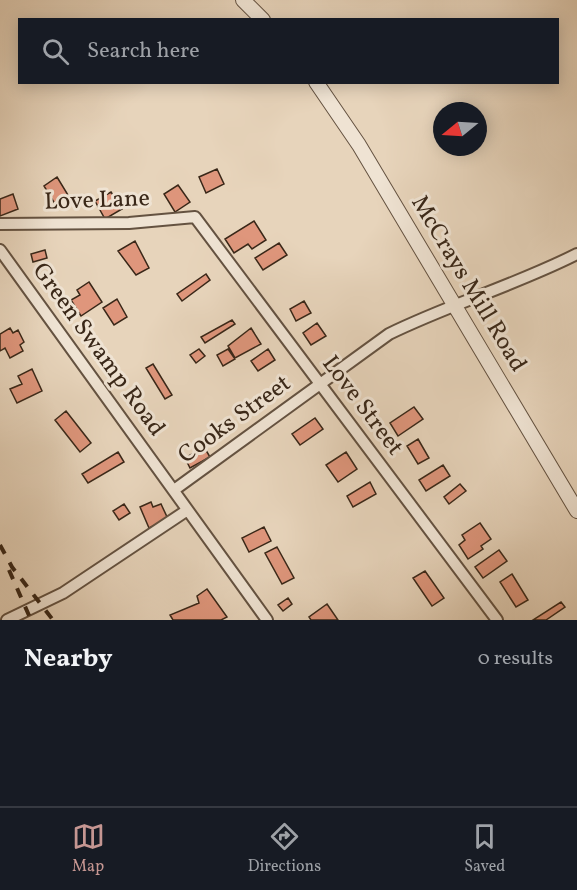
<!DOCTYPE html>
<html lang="en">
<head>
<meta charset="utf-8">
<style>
  :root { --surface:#171b24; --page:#20242c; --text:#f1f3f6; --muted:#9ea1a6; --line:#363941; --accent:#c59692 }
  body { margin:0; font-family:Vollkorn,serif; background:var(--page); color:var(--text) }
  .compass { position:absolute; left:433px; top:102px; width:54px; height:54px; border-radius:50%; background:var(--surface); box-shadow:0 3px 15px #0003; rotate:252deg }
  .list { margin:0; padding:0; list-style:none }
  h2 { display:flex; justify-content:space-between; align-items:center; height:78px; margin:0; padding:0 24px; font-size:26px }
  h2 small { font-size:20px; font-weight:400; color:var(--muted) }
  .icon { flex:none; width:33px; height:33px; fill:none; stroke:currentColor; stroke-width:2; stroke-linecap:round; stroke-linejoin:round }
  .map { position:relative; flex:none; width:577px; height:620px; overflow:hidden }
  .search { position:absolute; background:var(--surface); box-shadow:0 3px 15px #0003; left:18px; right:18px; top:18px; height:66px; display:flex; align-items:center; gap:15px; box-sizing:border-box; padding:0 21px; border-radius:0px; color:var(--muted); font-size:22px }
  .sheet { height:186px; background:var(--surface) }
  nav { display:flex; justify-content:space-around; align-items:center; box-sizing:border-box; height:84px; border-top:2px solid var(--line); background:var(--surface); font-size:16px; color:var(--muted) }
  nav a { display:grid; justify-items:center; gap:3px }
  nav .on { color:var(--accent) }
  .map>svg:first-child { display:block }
  .building { fill:#df967c; stroke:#392718; stroke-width:1.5 }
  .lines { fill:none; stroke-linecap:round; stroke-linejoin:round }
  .minor-casing { stroke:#645241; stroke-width:14 }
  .tertiary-casing { stroke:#645241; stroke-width:16 }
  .minor { stroke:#efe3d3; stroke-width:10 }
  .tertiary { stroke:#efe3d3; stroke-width:14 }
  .rail { stroke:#392718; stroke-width:4; stroke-dasharray:10 10; stroke-linecap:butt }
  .labels { text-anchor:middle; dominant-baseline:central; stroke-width:6; stroke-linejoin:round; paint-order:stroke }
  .street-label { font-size:24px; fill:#392718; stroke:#efe3d3 }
</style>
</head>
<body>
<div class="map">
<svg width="577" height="620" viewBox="0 0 577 620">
  <rect width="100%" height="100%" fill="#e7d4bb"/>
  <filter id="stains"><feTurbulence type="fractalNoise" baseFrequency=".00333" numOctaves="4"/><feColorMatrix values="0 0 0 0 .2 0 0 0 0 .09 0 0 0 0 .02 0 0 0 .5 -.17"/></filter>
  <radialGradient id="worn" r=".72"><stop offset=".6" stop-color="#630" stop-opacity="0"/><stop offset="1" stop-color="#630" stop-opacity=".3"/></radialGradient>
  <!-- building -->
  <path class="building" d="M217,169L224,184L206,193L199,177Z
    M57,177L68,195L55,204L44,186Z
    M178,185L190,202L175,212L164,194Z
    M111,192L122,209L105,219L95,201Z
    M13,194L18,209L0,216V199Z
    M254,221L266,240L252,249L248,244L234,253L225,239Z
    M135,241L149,268L136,275L118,251Z
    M279,243L287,255L263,270L255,258Z
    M45,250L47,258L33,262L31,254Z
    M206,274L210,280L182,301L177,294Z
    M89,282L102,302L81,316L71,300L80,295L77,290Z
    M117,299L127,317L114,325L103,308Z
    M304,301L311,313L296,321L290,309Z
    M232,320L235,324L205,343L201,337Z
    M317,323L326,336L311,345L303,333Z
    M10,328L13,333L18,330L24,342L20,345L23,351L10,358L5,348L0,351V334Z
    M251,328L261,344L235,358L228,346Z
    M199,349L205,356L196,363L190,355Z
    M228,349L235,359L223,366L217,355Z
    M268,349L275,360L258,371L251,361Z
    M153,364L172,395L165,399L146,368Z
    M32,369L42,391L17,403L10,389L22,384L18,376Z
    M414,407L423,419L398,436L390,423Z
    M66,411L91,443L80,452L55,420Z
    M315,418L323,429L300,445L292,434Z
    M418,439L429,458L418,464L407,446Z
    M204,447L210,457L190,468L185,458Z
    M118,452L124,462L88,483L82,474Z
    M346,452L357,469L338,482L326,465Z
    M443,465L450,476L426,491L419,480Z
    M370,482L376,494L353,507L347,496Z
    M460,484L466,491L449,504L444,497Z
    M151,502L153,507L161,504L168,519L149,528L140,507Z
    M124,504L130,513L119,520L113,511Z
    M480,523L491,539L481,546L483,549L468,559L459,545L465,540L462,535Z
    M264,527L271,541L249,552L242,538Z
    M277,547L294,578L282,584L265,553Z
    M499,550L507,561L483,578L475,567Z
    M425,571L444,598L432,606L413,578Z
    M512,574L528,600L516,607L500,582Z
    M207,589L227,617L221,620H173L170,615L199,603L197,596Z
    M288,598L292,604L283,611L278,605Z
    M561,602L565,607L546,620H533Z
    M327,604L338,620H311L309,617Z"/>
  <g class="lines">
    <!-- minor casing -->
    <g class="minor-casing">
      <path id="minor" d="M0,224L129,223L195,217L497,620
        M0,250L267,620
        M174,490L389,334C450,304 516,285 577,254
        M7,620L63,593L186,511"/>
    </g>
    <!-- tertiary casing -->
    <g class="tertiary-casing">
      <path id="tertiary" d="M243,0L263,20
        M316,82L359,145L577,511"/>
    </g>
    <!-- minor -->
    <use href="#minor" class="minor"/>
    <!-- tertiary -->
    <use href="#tertiary" class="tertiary"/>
    <!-- rail -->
    <path class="rail" d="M0,545L12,567L53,620
      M9,570L31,620"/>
  </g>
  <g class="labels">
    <!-- street labels -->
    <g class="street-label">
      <text transform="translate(97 201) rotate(-2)">Love Lane</text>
      <text transform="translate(468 284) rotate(59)">McCrays Mill Road</text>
      <text transform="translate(98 350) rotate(54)">Green Swamp Road</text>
      <text transform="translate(362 406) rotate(53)">Love Street</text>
      <text transform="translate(235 420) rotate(-36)">Cooks Street</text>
    </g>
  </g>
  <rect width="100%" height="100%" filter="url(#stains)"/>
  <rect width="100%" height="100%" fill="url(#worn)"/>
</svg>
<svg class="compass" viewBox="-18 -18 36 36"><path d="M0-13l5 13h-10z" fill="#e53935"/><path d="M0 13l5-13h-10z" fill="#9ea1a6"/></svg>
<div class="search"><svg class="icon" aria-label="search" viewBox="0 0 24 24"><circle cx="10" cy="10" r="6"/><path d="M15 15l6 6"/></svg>Search here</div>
</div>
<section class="sheet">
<h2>Nearby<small>0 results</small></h2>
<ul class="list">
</ul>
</section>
<nav>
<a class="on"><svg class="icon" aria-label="map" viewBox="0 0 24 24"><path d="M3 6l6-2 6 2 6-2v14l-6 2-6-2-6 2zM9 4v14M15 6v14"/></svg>Map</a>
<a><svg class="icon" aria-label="directions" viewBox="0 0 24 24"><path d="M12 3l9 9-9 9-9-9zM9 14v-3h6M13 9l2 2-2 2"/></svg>Directions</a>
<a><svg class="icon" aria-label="saved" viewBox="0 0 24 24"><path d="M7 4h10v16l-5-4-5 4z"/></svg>Saved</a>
</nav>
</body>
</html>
